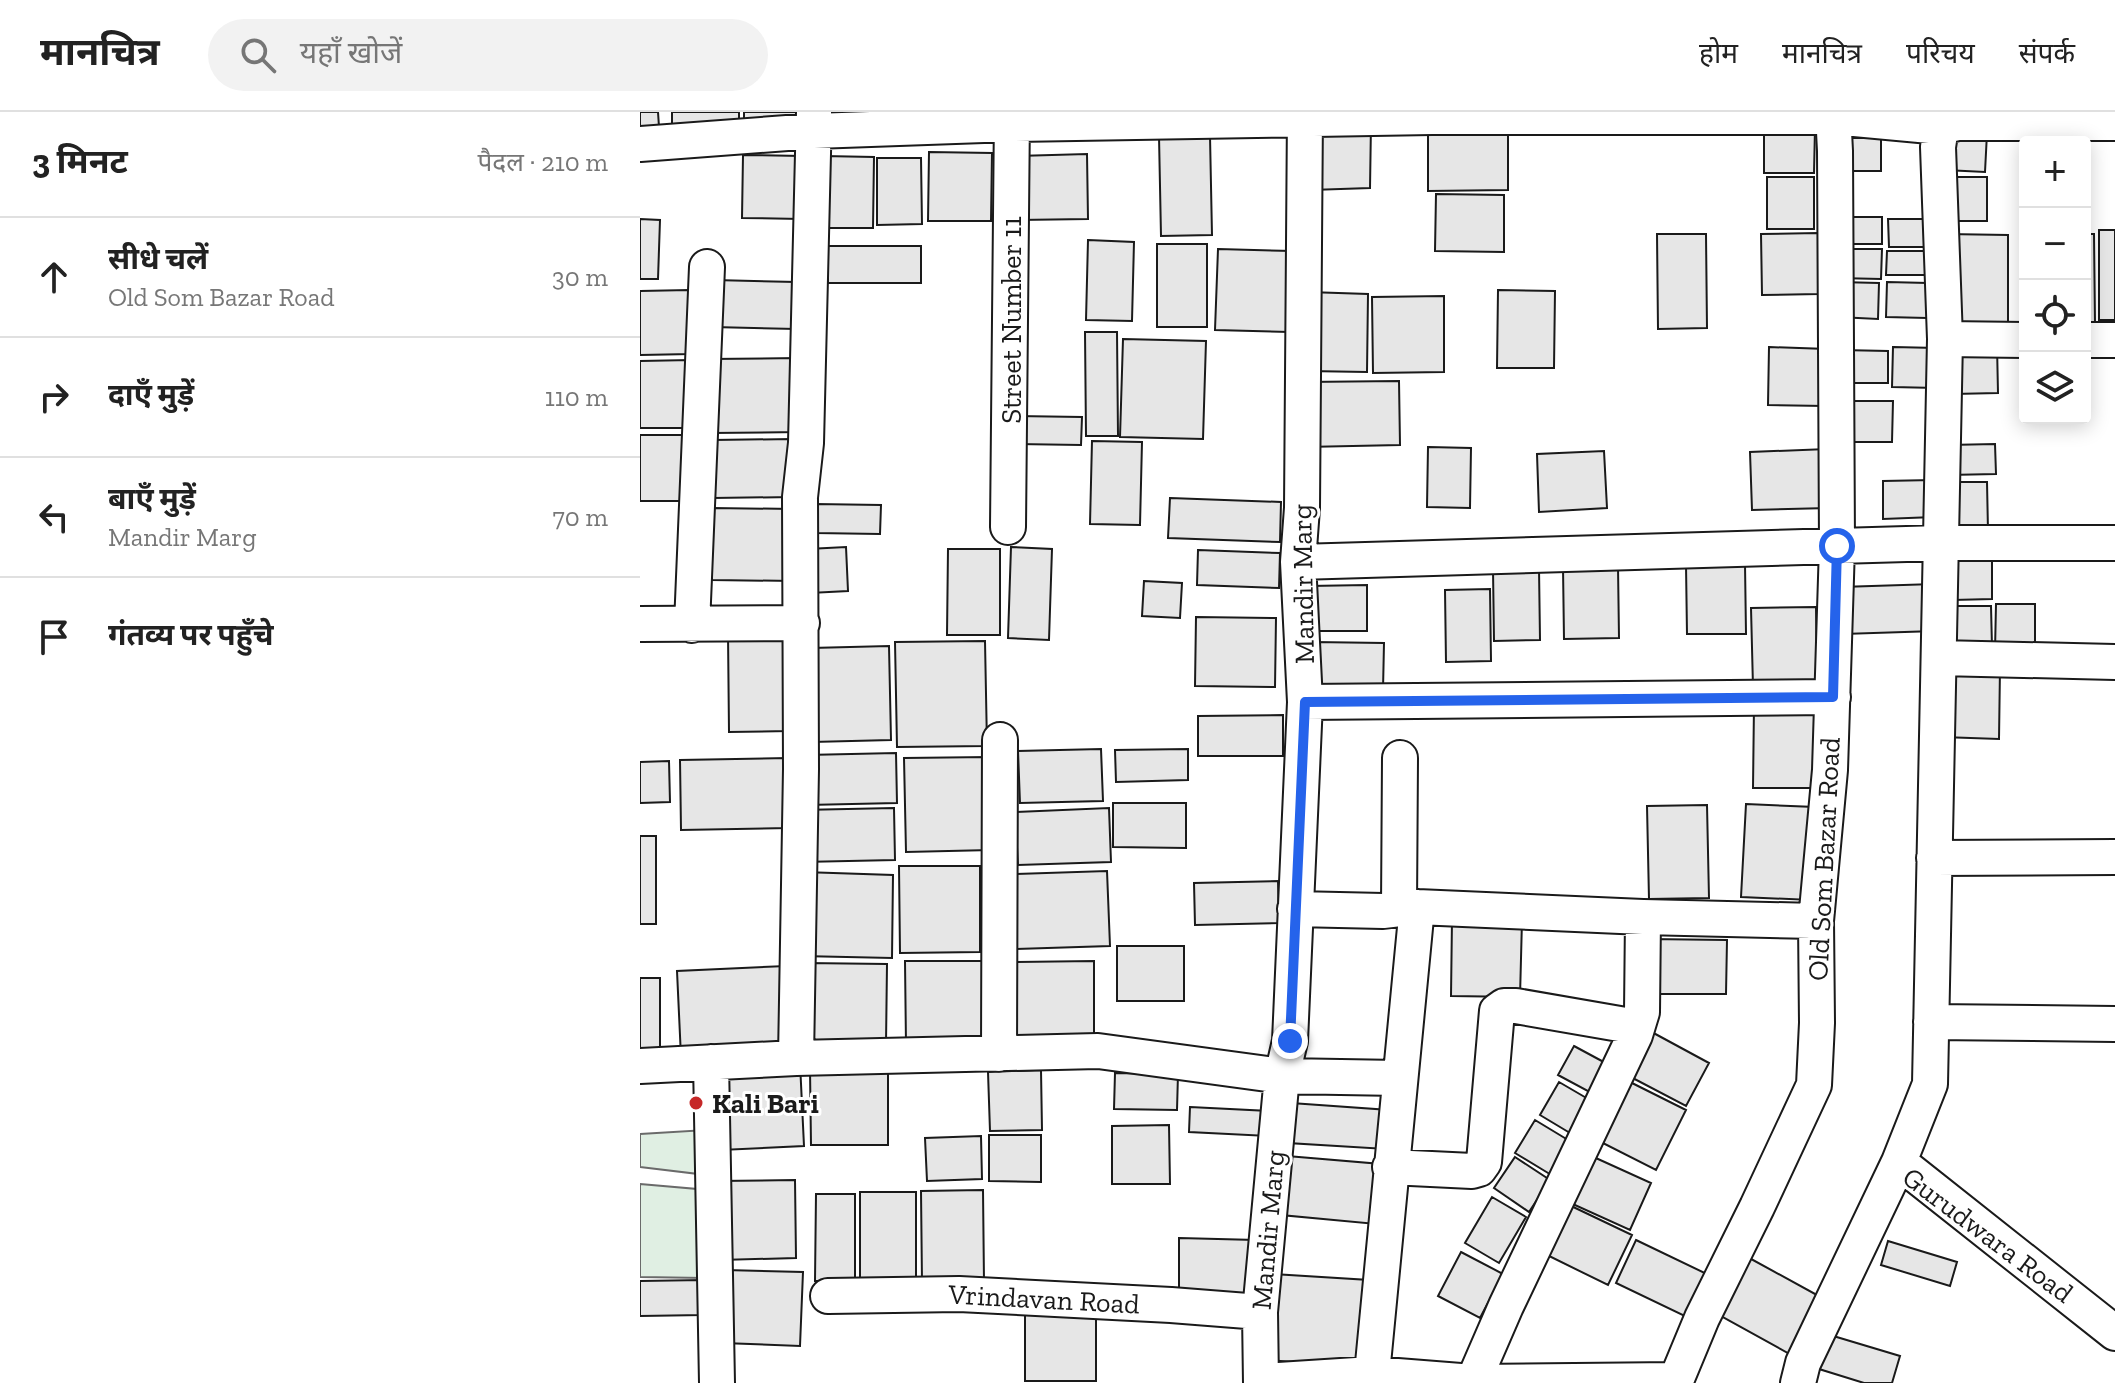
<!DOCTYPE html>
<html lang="hi">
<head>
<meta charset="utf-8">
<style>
  :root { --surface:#fff; --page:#f2f2f2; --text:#222; --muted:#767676; --line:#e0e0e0 }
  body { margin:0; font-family:"Zilla Slab","Noto Sans Devanagari",serif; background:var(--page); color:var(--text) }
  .controls { position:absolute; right:24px; top:24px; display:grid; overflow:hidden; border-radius:8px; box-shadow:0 4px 20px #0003 }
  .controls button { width:72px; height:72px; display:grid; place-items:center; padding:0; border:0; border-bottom:2px solid var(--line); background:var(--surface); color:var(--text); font:40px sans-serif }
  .stop { position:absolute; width:24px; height:24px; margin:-18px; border:6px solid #2563eb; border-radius:50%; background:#fff }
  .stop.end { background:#2563eb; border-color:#fff; box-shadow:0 2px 8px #0008 }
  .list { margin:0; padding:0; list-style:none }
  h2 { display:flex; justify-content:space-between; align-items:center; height:104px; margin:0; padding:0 32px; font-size:34px }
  h2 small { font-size:26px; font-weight:400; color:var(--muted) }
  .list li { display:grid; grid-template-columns:52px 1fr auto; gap:24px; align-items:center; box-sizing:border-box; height:120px; padding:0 32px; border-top:2px solid var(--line) }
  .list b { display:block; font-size:30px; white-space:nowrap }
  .list p { margin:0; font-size:26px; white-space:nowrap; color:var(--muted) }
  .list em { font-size:26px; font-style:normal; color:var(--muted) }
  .icon { flex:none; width:44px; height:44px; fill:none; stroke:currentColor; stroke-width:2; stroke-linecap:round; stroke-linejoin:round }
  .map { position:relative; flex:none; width:1475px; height:1271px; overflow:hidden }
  header { display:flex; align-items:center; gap:48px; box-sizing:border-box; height:112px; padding:0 40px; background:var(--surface); border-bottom:2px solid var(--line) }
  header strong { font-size:38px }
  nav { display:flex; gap:44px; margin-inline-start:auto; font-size:28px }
  .search { width:560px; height:72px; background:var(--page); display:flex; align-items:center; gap:20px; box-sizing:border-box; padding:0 28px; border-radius:44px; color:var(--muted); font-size:30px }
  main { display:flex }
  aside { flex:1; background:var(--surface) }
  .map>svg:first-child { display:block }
  .green { fill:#e0efe3; stroke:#6a6a6a; stroke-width:2 }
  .building { fill:#e6e6e6; stroke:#1a1a1a; stroke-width:2 }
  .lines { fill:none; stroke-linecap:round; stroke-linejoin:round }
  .minor-casing { stroke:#1a1a1a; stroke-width:38 }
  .minor { stroke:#fff; stroke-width:34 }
  .route { stroke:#2563eb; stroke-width:10 }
  .poi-dot { fill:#c62828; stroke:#fff; stroke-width:3 }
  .labels { text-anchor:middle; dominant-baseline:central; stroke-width:6; stroke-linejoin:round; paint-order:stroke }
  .street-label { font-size:28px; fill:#1a1a1a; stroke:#fff }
  .poi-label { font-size:28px; font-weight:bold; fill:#1a1a1a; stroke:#fff; text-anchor:start }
</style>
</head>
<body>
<header>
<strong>मानचित्र</strong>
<div class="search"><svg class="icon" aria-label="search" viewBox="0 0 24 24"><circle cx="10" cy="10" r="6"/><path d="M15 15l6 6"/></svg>यहाँ खोजें</div>
<nav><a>होम</a><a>मानचित्र</a><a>परिचय</a><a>संपर्क</a></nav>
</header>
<main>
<aside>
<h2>3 मिनट<small>पैदल · 210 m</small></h2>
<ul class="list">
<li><svg class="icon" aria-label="ahead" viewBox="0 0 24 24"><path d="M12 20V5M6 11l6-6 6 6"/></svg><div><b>सीधे चलें</b><p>Old Som Bazar Road</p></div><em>30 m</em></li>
<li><svg class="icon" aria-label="right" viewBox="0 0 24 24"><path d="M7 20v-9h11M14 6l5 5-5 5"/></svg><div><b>दाएँ मुड़ें</b></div><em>110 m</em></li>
<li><svg class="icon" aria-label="left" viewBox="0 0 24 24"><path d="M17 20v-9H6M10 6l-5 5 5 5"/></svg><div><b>बाएँ मुड़ें</b><p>Mandir Marg</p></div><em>70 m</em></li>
<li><svg class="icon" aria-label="arrive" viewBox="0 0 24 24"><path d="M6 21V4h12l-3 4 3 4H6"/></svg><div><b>गंतव्य पर पहुँचे</b></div></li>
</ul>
</aside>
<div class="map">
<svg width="1475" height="1271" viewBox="0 0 1475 1271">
  <rect width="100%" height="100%" fill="#fff"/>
  <!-- green -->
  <path class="green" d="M66,1018L67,1063L0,1055V1022Z
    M0,1072L57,1077L64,1166L0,1165Z"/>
  <!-- building -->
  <path class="building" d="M0,0H18L19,15L0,16Z
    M32,0H99V17L32,16Z
    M104,0H167V11L104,10Z
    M668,10L731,11L730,76L671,78Z
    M868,15V78L788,79V16Z
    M1124,16H1175L1174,61H1124Z
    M1200,19L1241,20V59H1201Z
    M1307,19L1347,21L1345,60L1305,58Z
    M519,24H570L572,123L521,124Z
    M289,40L352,41L351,109H288Z
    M447,42L448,107L378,108L377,44Z
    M103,43L162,44L161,107L102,106Z
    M183,44L234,45L233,116H182Z
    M237,46H281L282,112L237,113Z
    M1127,65H1174V117H1127Z
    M1307,65H1347V109H1306Z
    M796,82L864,83V140L795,139Z
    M1201,105H1242V132H1200Z
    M0,107L20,108L18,167H0Z
    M1248,107H1294L1295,135H1249Z
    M1459,118H1475V208H1459Z
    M1178,121L1179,182L1122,183L1121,122Z
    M1017,122H1066L1067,216L1018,217Z
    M1306,122L1368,123V212L1305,211Z
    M1445,122H1454L1455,211H1445Z
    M448,128L494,130L492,209L446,208Z
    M517,132H567V215H517Z
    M188,134H281V171H188Z
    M578,137L652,139L649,220L575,218Z
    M1198,137H1242L1241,167L1197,166Z
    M1247,139H1293V163H1246Z
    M74,168L156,170V217L73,215Z
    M1199,170L1239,171L1238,207L1198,205Z
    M1247,170L1288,171L1287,206L1246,205Z
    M49,178L51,242L0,243V179Z
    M858,178L915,179L914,256H857Z
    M668,180L728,182L727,260L667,259Z
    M804,184V260L733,261L732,185Z
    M445,220H477L478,324H446Z
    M483,227L566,229L563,327L480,325Z
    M1357,233L1358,281L1313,282L1312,234Z
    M1129,235L1187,237L1185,294L1128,293Z
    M1253,235L1297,236V276L1252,275Z
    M1201,238L1248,239V271H1201Z
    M159,246L160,320L71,321L70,247Z
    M51,248L52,316H0V249Z
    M759,269L760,333L665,335L664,270Z
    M1199,289H1253L1252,330H1199Z
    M373,304L442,305L441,333L372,332Z
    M0,323H50V389H0Z
    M152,327L153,385L73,386V328Z
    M452,329L502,330L500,413L450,412Z
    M1355,332L1356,362L1308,363V333Z
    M788,335L831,336L830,396L787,395Z
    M1187,337L1189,396L1112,398L1110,340Z
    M964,339L967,396L899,400L897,342Z
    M1293,368L1294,405L1243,407V369Z
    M1307,370H1347L1348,419L1308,420Z
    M530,386L641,390L640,430L528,426Z
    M175,392L241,393L240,422L175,421Z
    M72,396L153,397V469L72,468Z
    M206,435L208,479L170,481L168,437Z
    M371,435L412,437L409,528L368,526Z
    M308,437H360V523H307Z
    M558,438L640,441L639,476L557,473Z
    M1352,444V487L1313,488V445Z
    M1105,452L1106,522H1047L1046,453Z
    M978,454L979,526L924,527L923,455Z
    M899,456L900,528L854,529L853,457Z
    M504,469L542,471L540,506L502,504Z
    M1294,472L1295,519L1203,522L1201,475Z
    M727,473V519H670L669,474Z
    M850,477L851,549L806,550L805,478Z
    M1356,492H1395V539H1355Z
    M1310,494H1351L1352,535L1311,536Z
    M1176,495L1177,574L1113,575L1111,496Z
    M556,505L636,506L635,575L555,574Z
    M148,521L149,619L89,620L88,522Z
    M345,529L347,634L257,635L255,530Z
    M673,530L744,531L743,578H673Z
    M249,534L251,628L172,630L171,536Z
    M1303,555L1360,556L1359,627L1302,625Z
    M1114,593H1178L1177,676H1113Z
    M643,603V644H558V604Z
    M461,637L463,689L380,691L378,639Z
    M548,637V668L476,670L475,638Z
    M256,641L257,691L167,693L166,643Z
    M349,645L351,738L266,740L264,646Z
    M148,646L149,716L41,718L40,648Z
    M29,649L30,690L0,691V650Z
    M473,691H546V736L473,735Z
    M1106,692L1175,695L1171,788L1101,785Z
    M1067,693L1069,786L1009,787L1007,694Z
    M254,696L255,748L162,750L161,698Z
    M469,696L471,750L378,753L375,700Z
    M0,724H16V812H0Z
    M259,754H340V840L260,841Z
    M467,759L470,834L376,837L373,762Z
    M163,760L253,763L252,846L161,844Z
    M638,769L639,811L555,813L554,771Z
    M812,807L882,808L880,885L811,884Z
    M1008,827L1087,828L1086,882H1007Z
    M477,834H544V889H477Z
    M265,849H342L343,932L266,933Z
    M454,849V932H365V850Z
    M165,851L247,852L246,932L164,930Z
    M146,854L150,940L41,945L37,859Z
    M0,866H20V936H0Z
    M1008,918L1069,951L1046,994L985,962Z
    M934,934L973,955L957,984L918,963Z
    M160,951L164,1034L81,1038L78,955Z
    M170,957H248V1033H171Z
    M401,958L402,1018L350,1019L348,960Z
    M475,961L538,962L537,998L474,997Z
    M980,965L1046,998L1016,1058L951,1025Z
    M919,970L955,991L935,1024L900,1003Z
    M651,991L749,998L746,1037L648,1031Z
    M550,995L629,999L628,1024L549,1020Z
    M895,1008L933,1031L913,1064L875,1041Z
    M529,1013L530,1072H472V1014Z
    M349,1023H401V1070L349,1069Z
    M341,1024L342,1067L287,1069L285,1026Z
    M947,1042L1011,1071L990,1118L926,1089Z
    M647,1044L741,1052L736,1112L641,1103Z
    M875,1045L910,1068L889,1100L854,1076Z
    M155,1068L156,1146L80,1148L78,1069Z
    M343,1078L344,1170L282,1171L281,1079Z
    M220,1080H276V1176H220Z
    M176,1082H215V1169H175Z
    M852,1085L886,1105L859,1151L825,1131Z
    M927,1092L992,1123L968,1173L903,1141Z
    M539,1126L616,1128L615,1186L539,1185Z
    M996,1128L1073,1165L1053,1208L976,1171Z
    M1248,1129L1317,1150L1310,1174L1241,1153Z
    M821,1140L863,1162L840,1206L798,1184Z
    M1102,1142L1186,1188L1155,1245L1072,1199Z
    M85,1158L163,1160L160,1234L83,1231Z
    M633,1162L729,1168L723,1255L627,1248Z
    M63,1168V1203L0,1204V1169Z
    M385,1197H456V1269H385Z
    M1190,1223L1260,1244L1252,1271H1224L1179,1257Z"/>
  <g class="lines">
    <!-- minor casing -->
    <g class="minor-casing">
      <path id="minor" d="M0,32L174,19L372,12L792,5H1193L1301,15
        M1305,227L1385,228
        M1445,228H1475
        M368,415L372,0
        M658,450L1301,431H1475
        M0,512L162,511
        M52,513L67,155
        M1299,546L1475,550
        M665,590L1193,585
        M1294,746L1475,745
        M759,796L760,646
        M655,797L743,799L777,795L1003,805L1176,809
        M1291,910L1475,912
        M359,942L360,628
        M156,946L161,657L160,385L166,331L174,0
        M71,950L77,1271
        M0,954L156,946L458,939L642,964L759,966
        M1259,1050L1475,1221
        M750,1055L832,1059L839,1057L844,1050L857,899L864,894H876L997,915
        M188,1184L319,1182L531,1193L620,1200
        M732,1262L777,795
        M621,1269L732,1262L833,1270L1035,1268
        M833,1270L866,1194L995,923L1002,900L1003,805
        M621,1271L620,1200L642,964L650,929L665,590L658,450L662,396L665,0
        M1035,1271L1062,1206L1117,1095L1174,973L1177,911L1176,809L1190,658L1197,434L1195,39L1193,0
        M1158,1271L1163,1251L1259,1050L1290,972L1305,227L1298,35L1301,15L1318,11H1475"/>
    </g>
    <!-- minor -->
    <use href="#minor" class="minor"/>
  </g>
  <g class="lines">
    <!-- route -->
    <path class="route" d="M650,929L665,590L1193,585L1197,434"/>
  </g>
  <!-- markers -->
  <circle class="poi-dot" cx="56" cy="991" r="8"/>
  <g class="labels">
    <!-- street labels -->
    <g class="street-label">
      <text transform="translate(371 208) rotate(-90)">Street Number 11</text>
      <text transform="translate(663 472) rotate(-91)">Mandir Marg</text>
      <text transform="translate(1184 747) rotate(-87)">Old Som Bazar Road</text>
      <text transform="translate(628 1118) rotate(-85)">Mandir Marg</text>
      <text transform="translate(1348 1123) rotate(37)">Gurudwara Road</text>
      <text transform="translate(404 1187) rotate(3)">Vrindavan Road</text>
    </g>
    <!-- poi labels -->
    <g class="poi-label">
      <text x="72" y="991">Kali Bari</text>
    </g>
  </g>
</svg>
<div class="controls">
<button>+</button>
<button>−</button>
<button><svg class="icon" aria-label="locate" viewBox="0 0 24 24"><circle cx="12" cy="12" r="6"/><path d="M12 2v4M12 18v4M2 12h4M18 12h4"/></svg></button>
<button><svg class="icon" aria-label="layers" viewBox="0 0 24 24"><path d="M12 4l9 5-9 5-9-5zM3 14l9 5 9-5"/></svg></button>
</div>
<div class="stop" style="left:1197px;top:434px"></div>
<div class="stop end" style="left:650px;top:929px"></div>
</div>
</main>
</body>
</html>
